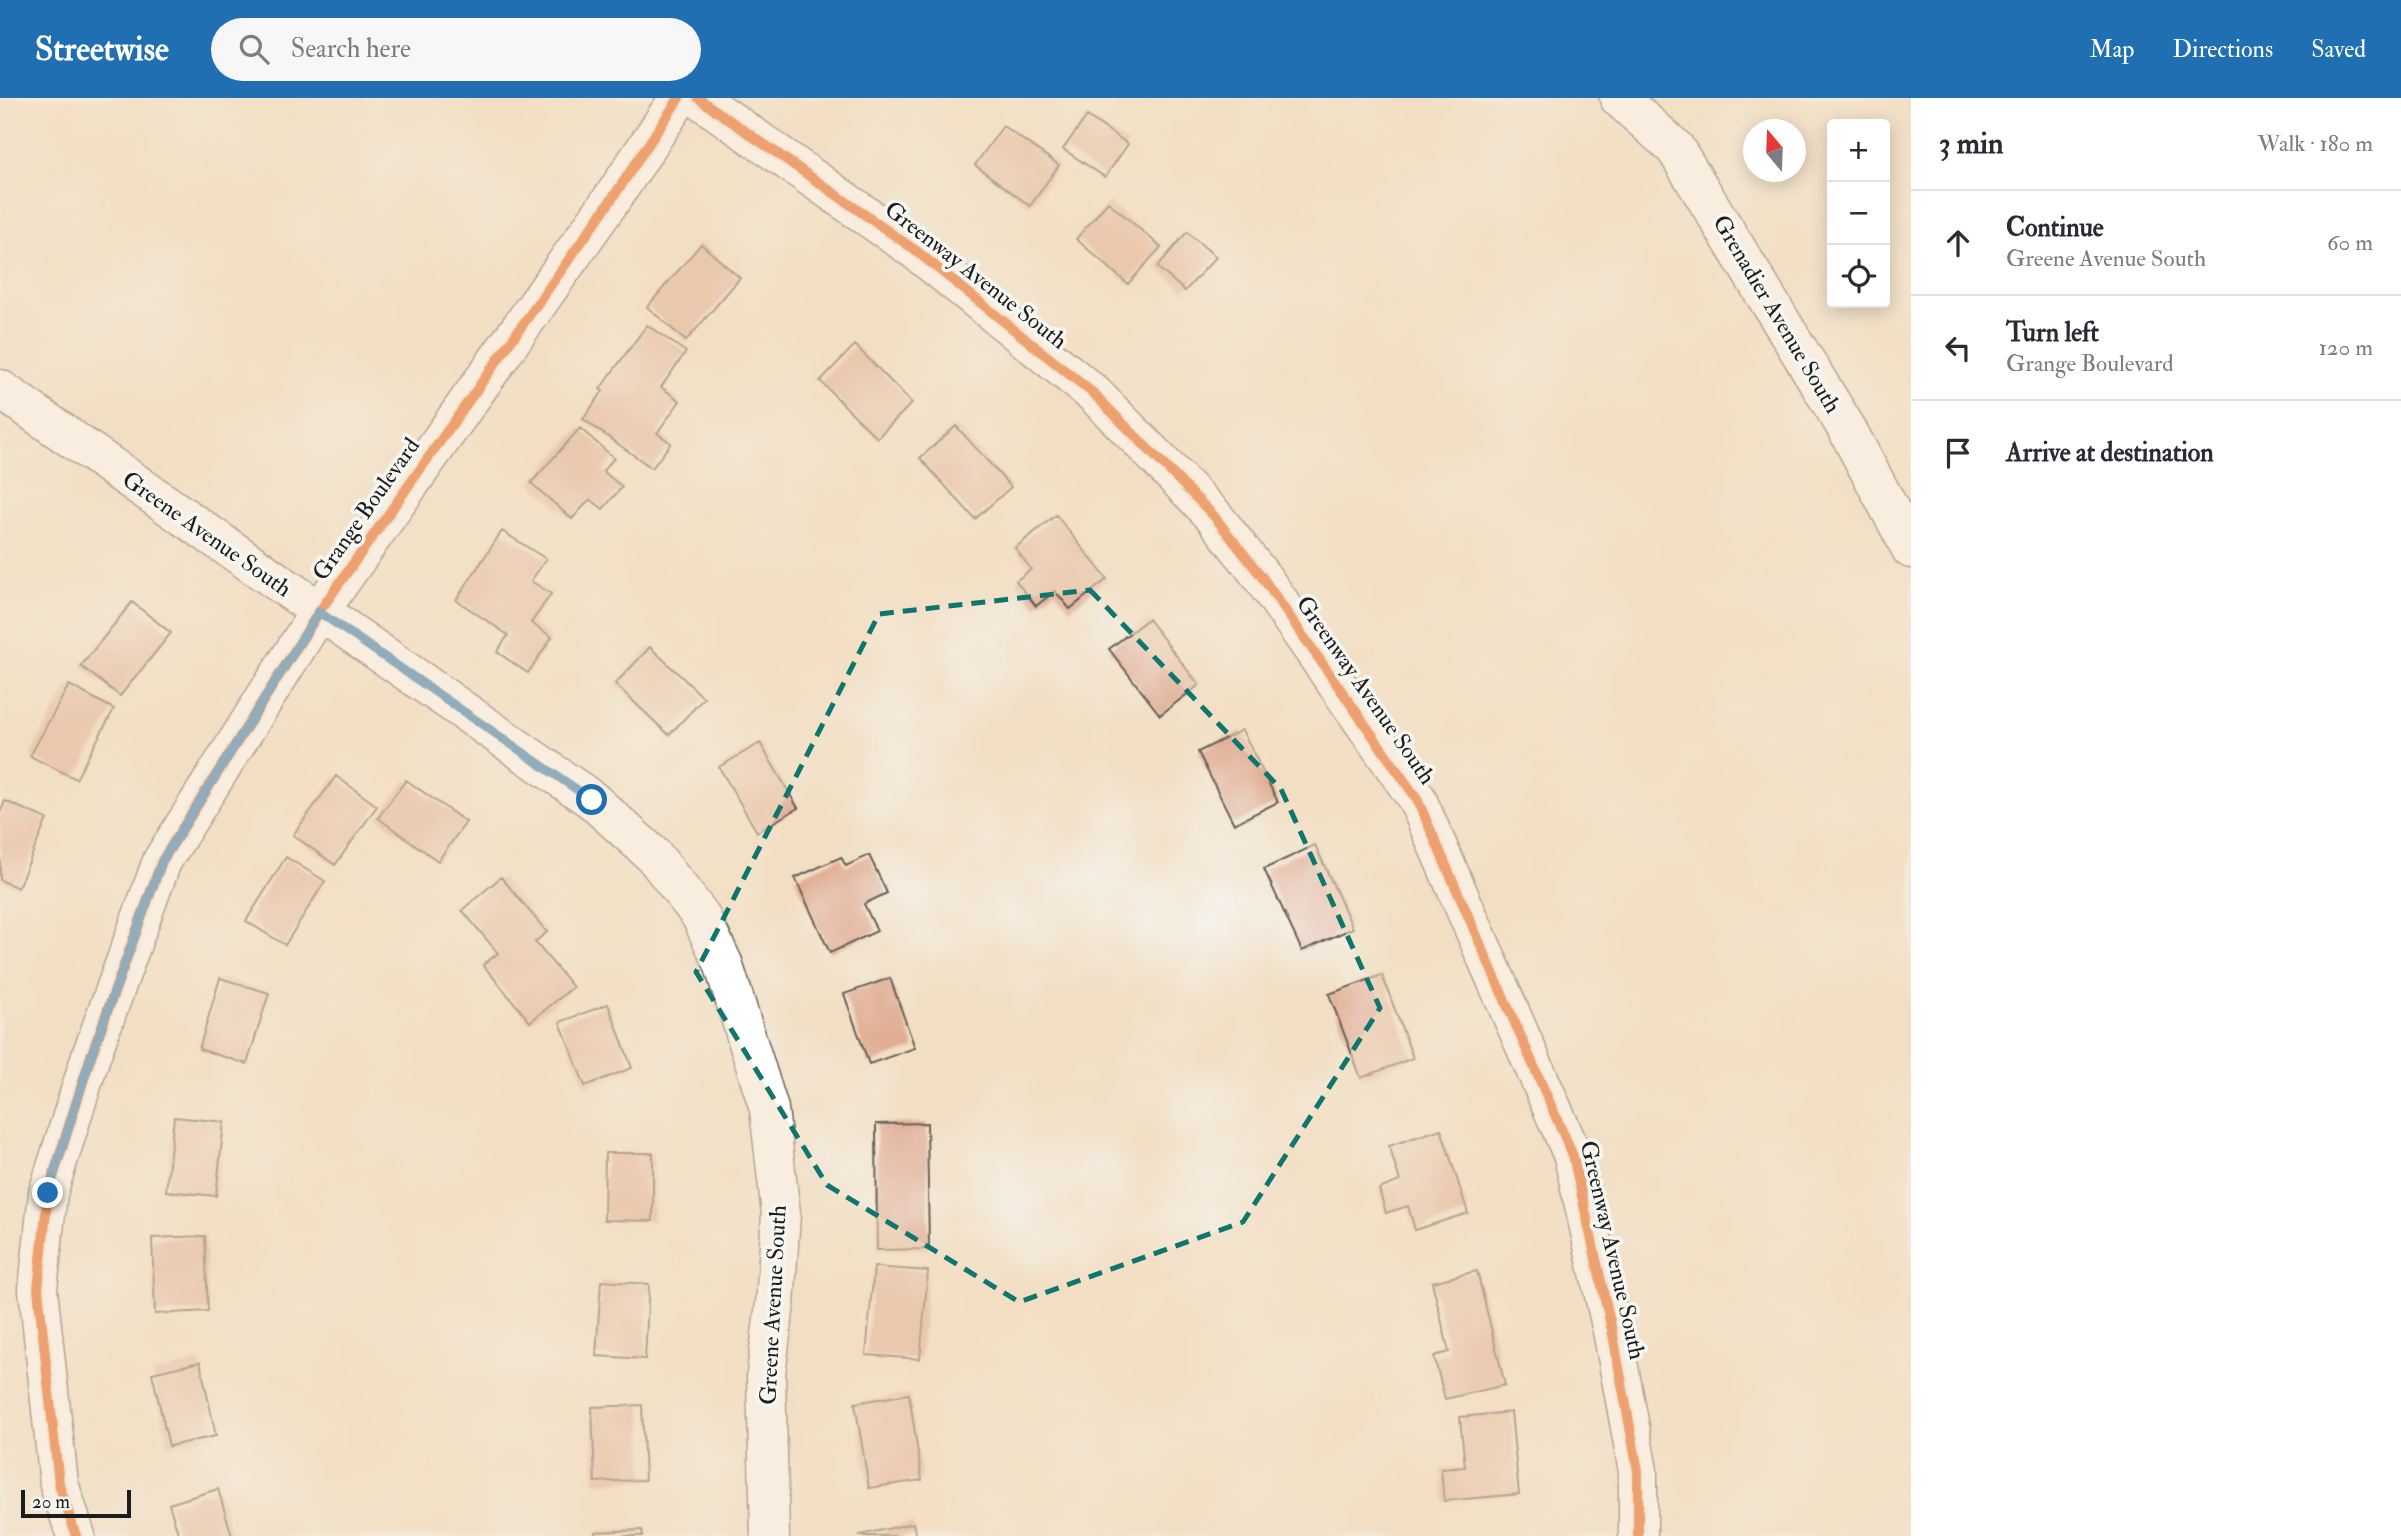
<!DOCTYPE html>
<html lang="en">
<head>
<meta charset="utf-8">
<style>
  :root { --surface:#fff; --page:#f7f7f7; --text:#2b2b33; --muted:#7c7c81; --line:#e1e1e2; --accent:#1f6fb2 }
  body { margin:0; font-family:"IM FELL Double Pica",serif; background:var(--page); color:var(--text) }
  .controls { position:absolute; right:21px; top:21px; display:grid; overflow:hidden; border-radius:7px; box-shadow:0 4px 18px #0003 }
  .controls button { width:63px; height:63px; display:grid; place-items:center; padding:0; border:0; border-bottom:2px solid var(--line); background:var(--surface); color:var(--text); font:35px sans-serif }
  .compass { position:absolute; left:1743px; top:21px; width:63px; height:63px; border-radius:50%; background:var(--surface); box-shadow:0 4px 18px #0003; rotate:341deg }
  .scale { position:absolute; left:21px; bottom:18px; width:110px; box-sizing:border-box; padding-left:7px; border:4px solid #1c1c1c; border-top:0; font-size:19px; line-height:24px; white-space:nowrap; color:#1c1c1c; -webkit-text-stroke:5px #f6f6f2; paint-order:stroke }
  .stop { position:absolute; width:21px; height:21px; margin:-16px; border:5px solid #1f6fb2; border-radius:50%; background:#fff }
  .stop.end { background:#1f6fb2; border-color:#fff; box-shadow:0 2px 7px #0008 }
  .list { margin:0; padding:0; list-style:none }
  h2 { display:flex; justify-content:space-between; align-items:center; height:91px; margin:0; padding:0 28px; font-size:30px }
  h2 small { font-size:23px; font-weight:400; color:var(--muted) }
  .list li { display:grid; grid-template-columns:46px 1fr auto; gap:21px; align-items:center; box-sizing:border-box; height:105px; padding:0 28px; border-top:2px solid var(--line) }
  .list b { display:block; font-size:26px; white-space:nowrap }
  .list p { margin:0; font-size:23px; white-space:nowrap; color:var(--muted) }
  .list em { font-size:23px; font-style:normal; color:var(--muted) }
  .icon { flex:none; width:38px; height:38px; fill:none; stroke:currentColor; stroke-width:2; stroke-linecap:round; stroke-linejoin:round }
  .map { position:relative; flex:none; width:1911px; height:1438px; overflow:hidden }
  header { display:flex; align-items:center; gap:42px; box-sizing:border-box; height:98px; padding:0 35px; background:var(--accent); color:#fff }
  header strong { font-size:33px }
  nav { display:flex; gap:38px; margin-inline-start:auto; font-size:24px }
  .search { width:490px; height:63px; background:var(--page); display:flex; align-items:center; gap:18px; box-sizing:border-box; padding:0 24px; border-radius:38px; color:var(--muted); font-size:26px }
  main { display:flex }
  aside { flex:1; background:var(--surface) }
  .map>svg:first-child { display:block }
  .building { fill:#e1ae94 }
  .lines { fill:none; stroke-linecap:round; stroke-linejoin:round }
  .street-casing { stroke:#676056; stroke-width:41 }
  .secondary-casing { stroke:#676056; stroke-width:41 }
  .street { stroke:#fff; stroke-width:38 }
  .secondary { stroke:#fff; stroke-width:38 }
  .cycleway-casing { stroke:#f6f6f2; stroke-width:15 }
  .cycleway { stroke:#e8590c; stroke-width:10 }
  .route { stroke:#1f6fb2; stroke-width:9 }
  .marked { fill:none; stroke:#0f766e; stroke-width:5; stroke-dasharray:14 9; stroke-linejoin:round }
  .labels { text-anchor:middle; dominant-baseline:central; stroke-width:7; stroke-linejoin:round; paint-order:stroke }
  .street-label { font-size:23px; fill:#1c1c1c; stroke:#f6f6f2 }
</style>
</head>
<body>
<header>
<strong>Streetwise</strong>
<div class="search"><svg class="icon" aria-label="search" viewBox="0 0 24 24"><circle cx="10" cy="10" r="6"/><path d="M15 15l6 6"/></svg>Search here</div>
<nav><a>Map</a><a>Directions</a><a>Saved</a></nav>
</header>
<main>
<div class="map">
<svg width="1911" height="1438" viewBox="0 0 1911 1438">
  <rect width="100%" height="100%" fill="#f6f6f2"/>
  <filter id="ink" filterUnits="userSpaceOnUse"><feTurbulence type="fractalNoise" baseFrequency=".0143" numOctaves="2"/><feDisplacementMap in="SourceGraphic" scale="14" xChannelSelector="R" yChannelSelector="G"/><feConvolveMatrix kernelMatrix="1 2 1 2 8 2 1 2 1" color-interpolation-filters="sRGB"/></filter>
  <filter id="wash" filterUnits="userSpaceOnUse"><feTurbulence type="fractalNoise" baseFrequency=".00686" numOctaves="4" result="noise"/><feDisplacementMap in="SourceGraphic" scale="28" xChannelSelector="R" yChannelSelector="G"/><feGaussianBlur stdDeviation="1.57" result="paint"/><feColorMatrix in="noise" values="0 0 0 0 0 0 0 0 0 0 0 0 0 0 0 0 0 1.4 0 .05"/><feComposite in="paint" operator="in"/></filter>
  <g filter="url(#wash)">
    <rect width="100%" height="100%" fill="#f2dec3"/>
    <g id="blocks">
      <!-- building -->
      <path class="building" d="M1087,18L1128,46L1105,79L1063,51Z
        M1003,28L1059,67L1030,108L975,67Z
        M1108,104L1161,149L1128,186L1076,141Z
        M1187,134L1216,159L1185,193L1157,169Z
        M701,146L740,180L686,243L647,209Z
        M647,227L686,254L661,289L680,303L657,335L671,345L652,370L583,321L603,293L600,291Z
        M855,247L912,305L877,340L820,283Z
        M956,328L1011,389L975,421L920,360Z
        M580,330L614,360L603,373L622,389L603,411L590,401L572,421L531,385Z
        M1056,417L1107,481L1070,511L1055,493L1036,508L1016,483L1031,471L1015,450Z
        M502,433L546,461L531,483L551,496L531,525L552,539L528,575L497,554L508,537L456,502Z
        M132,504L171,535L120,598L81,568Z
        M1148,521L1199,587L1160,617L1109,551Z
        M650,549L704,600L669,637L615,586Z
        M69,587L114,611L76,681L30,658Z
        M1242,632L1278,704L1234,726L1198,654Z
        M760,645L798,710L757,734L719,669Z
        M336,678L377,708L335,767L293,737Z
        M406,682L466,724L438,763L378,720Z
        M5,703L47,721L18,790L0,782V715Z
        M1315,747L1353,830L1302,853L1264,771Z
        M869,757L887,795L864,806L877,833L830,855L795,780L841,759L846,768Z
        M286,759L325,783L285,847L246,823Z
        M501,779L547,834L535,844L573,889L530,924L483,867L498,855L462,812Z
        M1382,877L1413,960L1361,980L1329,896Z
        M220,880L269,895L247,966L199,951Z
        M890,880L915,950L869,966L844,896Z
        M608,906L632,970L585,988L560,924Z
        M174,1019L224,1024L216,1098L166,1093Z
        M927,1025L929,1151L877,1152L876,1026Z
        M1441,1031L1468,1115L1415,1132L1408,1108L1386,1115L1379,1091L1400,1083L1389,1048Z
        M605,1055H653V1123L604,1122Z
        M205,1138L208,1213L155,1216L152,1140Z
        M874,1169L928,1173L920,1261L866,1257Z
        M1477,1173L1505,1287L1445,1301L1434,1258L1449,1254L1432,1184Z
        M601,1183L649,1186L645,1261L596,1258Z
        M200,1264L216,1338L169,1348L152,1275Z
        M909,1296L922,1382L869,1390L855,1305Z
        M642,1307L645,1382L595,1384L592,1309Z
        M1511,1314L1519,1396L1444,1403L1441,1371L1465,1369L1460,1319Z
        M218,1391L232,1438H179L169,1406Z
        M913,1425L916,1438H861L860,1437Z
        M642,1432L643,1438H595V1434Z"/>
    </g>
  </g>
  <g filter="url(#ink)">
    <use href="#blocks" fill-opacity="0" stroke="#676056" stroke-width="2"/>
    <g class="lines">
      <!-- street casing -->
      <g class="street-casing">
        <path id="street" d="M698,0L915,152L1094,296L1213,417L1262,479L1417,701L1573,1058L1613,1237L1638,1373V1438
          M1619,0L1675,50L1847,331L1911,451
          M0,291L592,702L654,758L700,817L723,865L769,1011L781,1116L775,1206L766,1276L770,1438"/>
      </g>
      <!-- secondary casing -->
      <g class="secondary-casing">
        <path id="secondary" d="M76,1438L59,1386L38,1191L48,1095L91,958L162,763L319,514L616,95L679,0"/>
      </g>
      <!-- street -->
      <use href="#street" class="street"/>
      <!-- secondary -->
      <use href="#secondary" class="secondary"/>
      <!-- cycleway casing -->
      <g class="cycleway-casing">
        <path id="cycleway" d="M698,0L915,152L1094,296L1213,417L1262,479L1417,701L1573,1058L1613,1237L1638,1373V1438
          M76,1438L59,1386L38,1191L48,1095L91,958L162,763L319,514L616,95L679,0"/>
      </g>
      <!-- cycleway -->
      <use href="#cycleway" class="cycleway"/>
    </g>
  </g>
  <g class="lines" filter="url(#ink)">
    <!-- route -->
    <path class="route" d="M48,1095L91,958L162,763L319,514L592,702"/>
  </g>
  <!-- marked area -->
  <path d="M0 0H1911V1438H0ZM1090,492L1281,691L1380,910L1243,1124L1019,1204L827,1087L696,874L879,516Z" fill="#f2dec3" fill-opacity=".55" fill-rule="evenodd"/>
  <path class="marked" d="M1090,492L1281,691L1380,910L1243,1124L1019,1204L827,1087L696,874L879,516Z"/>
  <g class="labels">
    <!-- street labels -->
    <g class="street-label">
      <text transform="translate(976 177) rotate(38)">Greenway Avenue South</text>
      <text transform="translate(1777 216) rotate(59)">Grenadier Avenue South</text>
      <text transform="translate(366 411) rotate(-55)">Grange Boulevard</text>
      <text transform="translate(207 436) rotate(35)">Greene Avenue South</text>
      <text transform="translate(1366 592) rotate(55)">Greenway Avenue South</text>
      <text transform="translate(1613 1152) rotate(77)">Greenway Avenue South</text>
      <text transform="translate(773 1207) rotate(-87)">Greene Avenue South</text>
    </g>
  </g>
</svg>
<div class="controls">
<button>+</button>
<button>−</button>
<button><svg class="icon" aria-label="locate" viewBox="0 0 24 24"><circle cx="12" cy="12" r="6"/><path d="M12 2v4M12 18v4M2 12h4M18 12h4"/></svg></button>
</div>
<svg class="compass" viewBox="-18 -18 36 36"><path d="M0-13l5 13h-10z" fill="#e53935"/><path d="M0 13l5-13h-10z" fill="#7c7c81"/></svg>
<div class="scale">20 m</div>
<div class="stop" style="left:592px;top:702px"></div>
<div class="stop end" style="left:48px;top:1095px"></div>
</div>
<aside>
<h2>3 min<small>Walk · 180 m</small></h2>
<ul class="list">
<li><svg class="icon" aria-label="ahead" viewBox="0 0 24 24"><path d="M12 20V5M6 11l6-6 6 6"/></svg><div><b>Continue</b><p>Greene Avenue South</p></div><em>60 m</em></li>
<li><svg class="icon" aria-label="left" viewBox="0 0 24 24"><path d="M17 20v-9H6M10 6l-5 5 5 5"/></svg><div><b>Turn left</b><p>Grange Boulevard</p></div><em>120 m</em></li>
<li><svg class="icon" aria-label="arrive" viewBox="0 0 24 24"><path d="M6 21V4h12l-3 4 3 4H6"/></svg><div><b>Arrive at destination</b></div></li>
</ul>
</aside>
</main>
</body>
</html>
